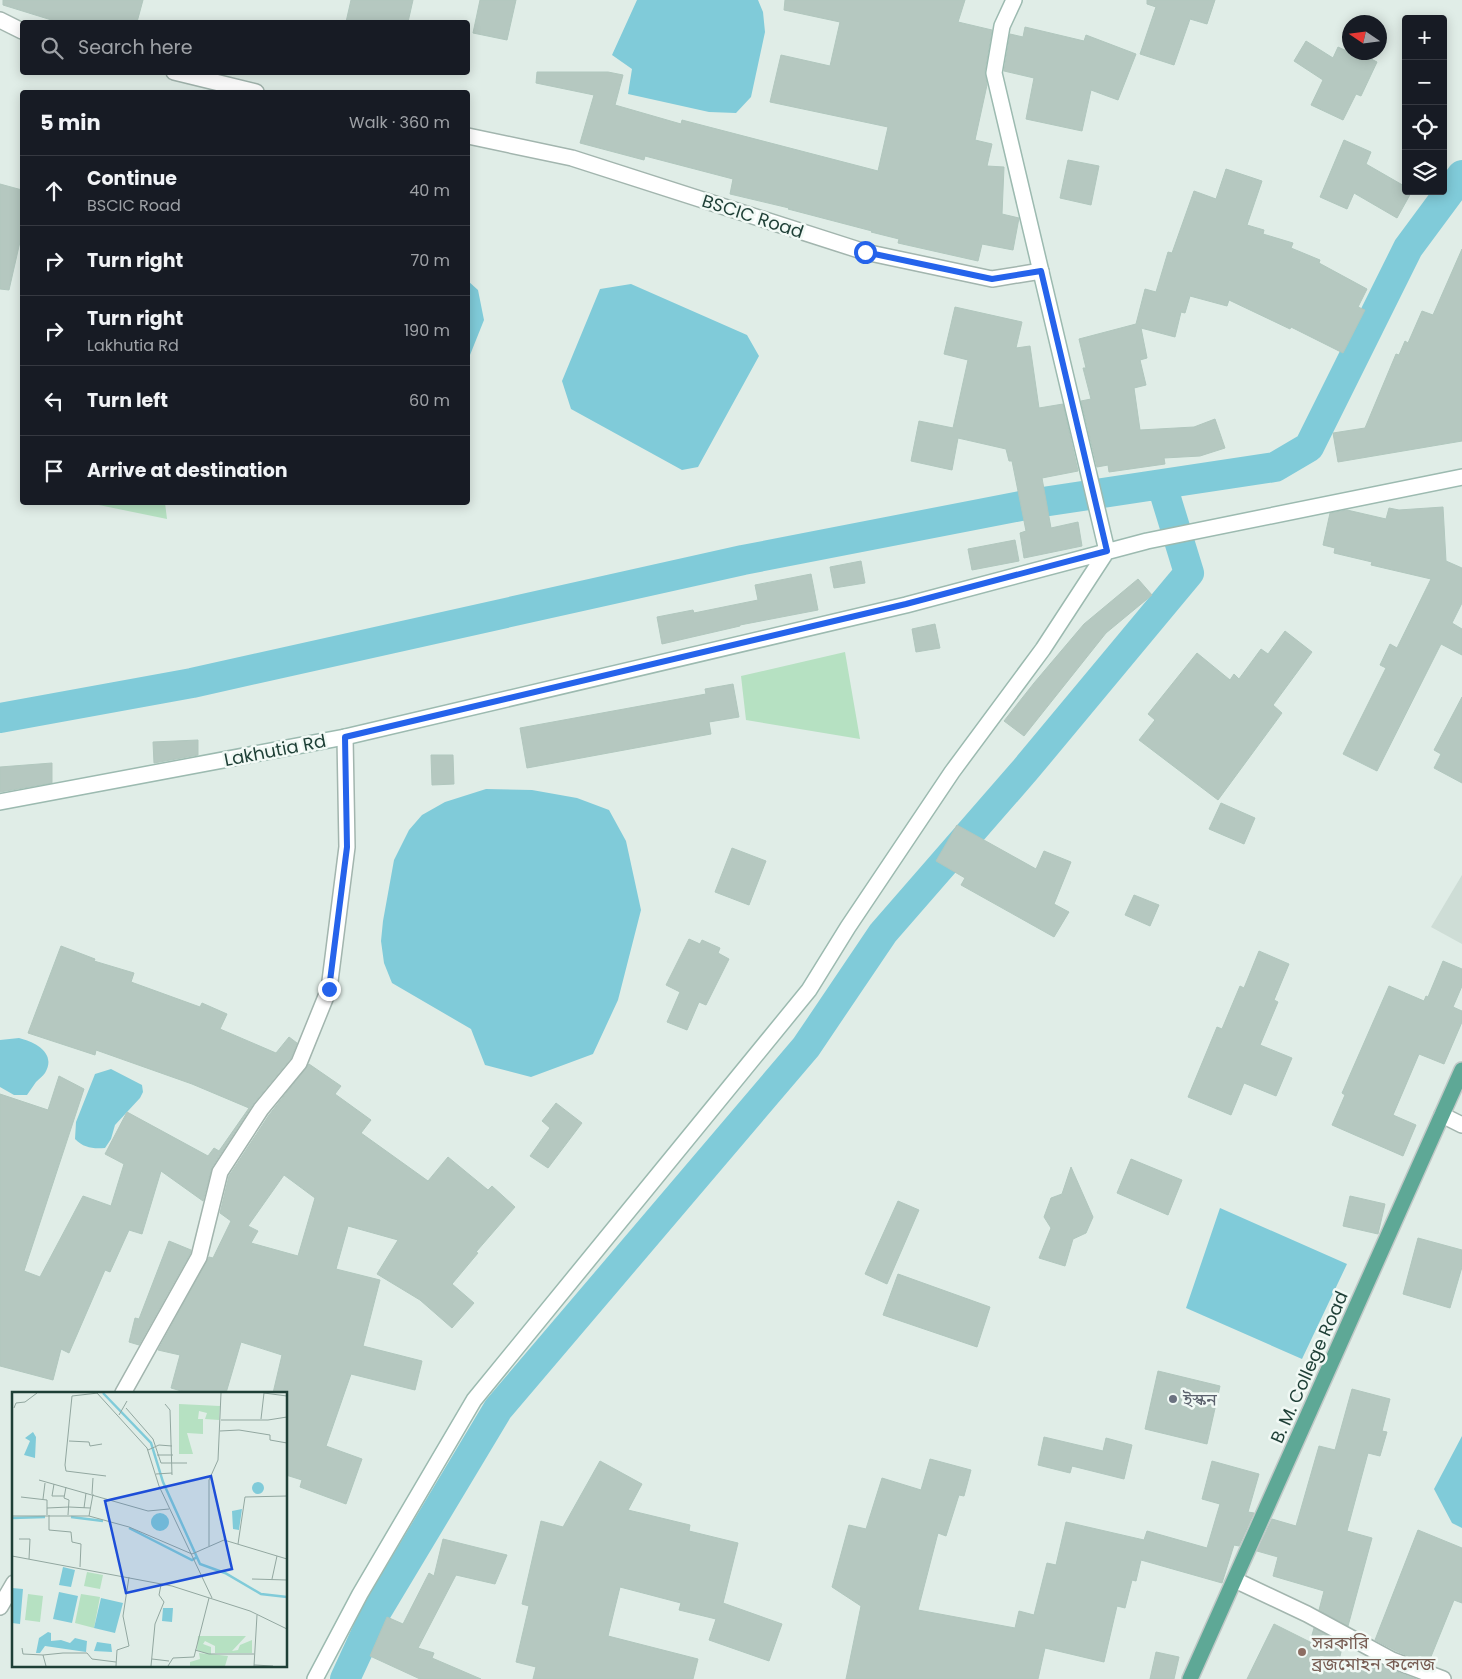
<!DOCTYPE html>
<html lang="en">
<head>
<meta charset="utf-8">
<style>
  :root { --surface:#171b24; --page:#20242c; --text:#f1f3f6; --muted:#9ea1a6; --line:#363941 }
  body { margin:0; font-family:Poppins,"Noto Sans Bengali",sans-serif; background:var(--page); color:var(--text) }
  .controls { position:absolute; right:15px; top:15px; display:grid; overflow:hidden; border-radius:5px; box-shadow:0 2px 12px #0003 }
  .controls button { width:45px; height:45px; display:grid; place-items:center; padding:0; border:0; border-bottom:1px solid var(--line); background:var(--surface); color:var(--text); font:25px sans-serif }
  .compass { position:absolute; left:1342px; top:15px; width:45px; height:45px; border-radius:50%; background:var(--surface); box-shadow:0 2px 12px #0003; rotate:283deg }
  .stop { position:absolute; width:15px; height:15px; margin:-11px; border:4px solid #2563eb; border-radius:50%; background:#fff }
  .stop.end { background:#2563eb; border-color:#fff; box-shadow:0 1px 5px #0008 }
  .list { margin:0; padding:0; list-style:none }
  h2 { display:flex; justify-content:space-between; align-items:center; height:65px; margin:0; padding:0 20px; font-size:21px }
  h2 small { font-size:16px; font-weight:400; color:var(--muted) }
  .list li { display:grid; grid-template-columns:32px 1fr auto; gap:15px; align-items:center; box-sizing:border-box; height:70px; padding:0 20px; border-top:1px solid var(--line) }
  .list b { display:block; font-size:19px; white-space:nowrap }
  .list p { margin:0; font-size:16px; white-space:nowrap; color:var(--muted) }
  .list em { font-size:16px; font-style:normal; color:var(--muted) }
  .icon { flex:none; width:28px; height:28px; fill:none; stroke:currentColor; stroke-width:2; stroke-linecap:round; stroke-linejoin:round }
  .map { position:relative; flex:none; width:1462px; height:1679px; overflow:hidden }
  .search { position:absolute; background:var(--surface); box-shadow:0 2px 12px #0003; left:20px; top:20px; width:450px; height:55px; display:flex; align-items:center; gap:12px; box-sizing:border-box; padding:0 18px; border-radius:5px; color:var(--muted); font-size:19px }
  .panel { position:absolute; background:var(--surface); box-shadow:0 2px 12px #0003; left:20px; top:90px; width:450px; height:415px; border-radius:5px }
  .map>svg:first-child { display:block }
  .built { fill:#ceddd6 }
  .green { fill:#b6e1c2 }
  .water { fill:#80cbd9 }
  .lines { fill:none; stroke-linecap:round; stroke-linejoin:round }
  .canal { stroke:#80cbd9; stroke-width:30 }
  .building { fill:#b5c8c0; stroke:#b1c7be; fill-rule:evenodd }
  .street-casing { stroke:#a2b5ae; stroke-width:18 }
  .secondary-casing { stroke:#9cbab0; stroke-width:18 }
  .primary-casing { stroke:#c0c9c7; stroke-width:18 }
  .street { stroke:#fff; stroke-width:15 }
  .secondary { stroke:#fff; stroke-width:15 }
  .primary { stroke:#5ea896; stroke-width:15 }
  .route { stroke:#2563eb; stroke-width:6 }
  .worship-dot { fill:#6b7280; stroke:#f1f9f5; stroke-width:2 }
  .education-dot { fill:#8d6e63; stroke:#f1f9f5; stroke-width:2 }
  .labels { text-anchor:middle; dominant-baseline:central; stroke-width:5; stroke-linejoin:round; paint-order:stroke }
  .street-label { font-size:18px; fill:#1e3f36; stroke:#f1f9f5 }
  .worship-label { font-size:18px; fill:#5b616d; stroke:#f1f9f5; text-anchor:start }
  .education-label { font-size:18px; fill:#785e54; stroke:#f1f9f5; text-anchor:start }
  .inset-river { fill:none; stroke:#80cbd9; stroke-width:2.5 }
  .inset-road { fill:none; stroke:#92a7a0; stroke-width:1 }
  .view { fill:#1d4ed8; fill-opacity:0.15; stroke:#1d4ed8; stroke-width:2.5 }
  .inset-edge { fill:none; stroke:#1e3f36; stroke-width:2.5 }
</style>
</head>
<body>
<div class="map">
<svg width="1462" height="1679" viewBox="0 0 1462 1679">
  <rect width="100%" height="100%" fill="#e0ede7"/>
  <!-- built -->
  <path class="built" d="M1462,875V944L1431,927Z"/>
  <!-- green -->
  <path class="green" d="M89,503H165L167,519Z
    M845,652L860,739L746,720L741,676Z"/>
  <!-- water -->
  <path class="water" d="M637,0H758L763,12L765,32L751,97L736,113L709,112L628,94L632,69L612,55Z
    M468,281L478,290L484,320L468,360Z
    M631,284L747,335L759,356L698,467L682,470L571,409L562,381L600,289Z
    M486,789L532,790L577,798L609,810L626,841L641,910L618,1000L593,1054L531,1077L485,1065L471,1029L392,983L384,963L381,941L383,921L394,860L409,830L422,815L445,802Z
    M19,1038C35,1042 57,1053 45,1073C43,1076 39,1079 36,1082C33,1086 30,1091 27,1095H14L0,1087V1040Z
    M111,1069L142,1085L143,1092L140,1098L115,1125L111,1139L105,1148C93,1149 84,1148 75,1139L76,1122L95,1074Z
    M1220,1208L1347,1264L1302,1359L1186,1308Z
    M1462,1436V1528L1452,1523L1434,1489Z"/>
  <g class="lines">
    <!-- canal -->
    <path class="canal" d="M0,718L192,683L743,560L1036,503L1275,467L1309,447L1408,248L1462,175
      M345,1679L375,1614L498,1409L806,1047L883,933L1025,770L1189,573L1162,485"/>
  </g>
  <!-- building -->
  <path class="building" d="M3,0H143L137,22H58L3,5Z
    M351,0H413L408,22H346Z
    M480,0H516L507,40L473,33Z
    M785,0H965L958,22L992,30L985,71L987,85L975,140L992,144L987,166L1004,167L1002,214L1019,218L1013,250L982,244L978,261L898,243L899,239L871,232L872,231L788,209L789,208L730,194L733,179L645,156L644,160L580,143L594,95L536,83L537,72H608L623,75L615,105L681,124L682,120L878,171L888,127L770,102L781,55L830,66L840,22L784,10Z
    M1147,0H1215L1207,24L1190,19L1174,65L1140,54L1156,7L1147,4Z
    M1025,27L1084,41L1086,35L1136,54L1118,100L1091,90L1082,131L1026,119L1034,78L1004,71L1010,34L1023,37Z
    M1306,41L1333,58L1338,47L1349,52H1358L1377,62L1361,96L1356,94L1343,120L1311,105L1323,80L1294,61Z
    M1344,140L1371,152L1366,164L1406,187V191H1412L1397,218L1354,193L1347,209L1320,197Z
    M1068,160L1099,166L1091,205L1060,198Z
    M1226,169L1262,181L1247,225L1264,230L1263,234L1293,243L1291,248L1320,260L1319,263L1367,289L1358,307L1365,310L1343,353L1291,327L1290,329L1229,300L1227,306L1190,296L1185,313L1181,312L1175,337L1141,328L1147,358L1140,360L1146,385L1134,388L1140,430L1194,427L1215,419L1225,448L1200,456L1164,458L1165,464L1109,472L1108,465L1097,467L1081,401L1091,399L1083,368H1086L1079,339L1136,324L1145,289L1156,292L1168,252L1172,253L1194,191L1216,199Z
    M0,184L22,190V233L9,290L0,289Z
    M1462,249V441L1338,462L1333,433L1365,428L1396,354L1399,355L1405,341L1408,343L1422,311L1433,315Z
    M955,307L1022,322L1016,348L1030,346L1039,408L1063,404L1078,471L1042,478L1051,528L1078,522L1082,546L1024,558L1020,533L1026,531L1012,461H1009L1006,449L958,438L952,470L911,461L919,421L953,428L968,360L944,354Z
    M1443,507L1446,561L1462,568V603L1452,623L1462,629V655L1441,644L1377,771L1343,754L1386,668L1380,665L1390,644L1397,648L1431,579L1371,565L1372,562L1334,553L1335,548L1323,545L1330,513L1347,510L1386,519L1389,508L1399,510Z
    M1015,540L1019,561L972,570L968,549Z
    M861,561L865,583L834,588L830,567Z
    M811,574L818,610L740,625V626L662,644L657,617L693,610L694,613L758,600L755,585Z
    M1138,579L1152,595L1106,633L1024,736L1004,721L1034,683L1084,624Z
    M935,624L940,648L916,652L912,629Z
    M1285,631L1312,652L1273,705L1282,713L1218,800L1139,740L1155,720L1148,714L1197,653L1230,680L1234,674L1239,679L1261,649L1268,654Z
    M733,684L739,717L709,722L711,734L527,768L520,728L706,694L705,689Z
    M1462,697V783L1434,768L1441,754L1434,750Z
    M198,740V755L154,763L153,742Z
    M431,755H453L454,784L432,785Z
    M52,763V783L0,792V767Z
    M1221,803L1255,818L1244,844L1209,829Z
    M957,825L1036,869L1044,851L1071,862L1054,904L1069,912L1054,937L961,885L965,878L936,861Z
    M732,848L766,861L749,905L715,892Z
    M1134,895L1159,905L1150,926L1125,915Z
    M689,939L700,944L702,940L720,948L718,953L729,959L706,1005L699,1002L687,1030L667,1022L680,992L666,985Z
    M61,946L95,959L94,961L134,973L131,982L200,1007L202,1003L227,1014L220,1029L276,1053L289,1037L297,1043L291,1058L253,1104L212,1167L203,1201L161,1171L142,1234L129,1230L110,1272L105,1270L69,1353L61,1349L53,1380L0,1366V1094L48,1110L59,1076L84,1089L24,1271L40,1277L83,1196L111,1206L124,1164L105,1154L127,1112L208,1156L214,1148L219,1151L249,1108L192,1084L96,1050L95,1055L28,1033Z
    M1259,951L1289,964L1274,1000L1278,1002L1260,1045L1292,1058L1276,1096L1244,1083L1231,1115L1188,1097L1217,1027L1222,1029L1240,986L1244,988Z
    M1443,961L1462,969V986L1453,1007L1462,1011V1022L1444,1064L1419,1054L1393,1115L1416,1125L1403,1156L1332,1125L1345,1095L1342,1093L1389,986L1424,1001L1426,996L1428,997Z
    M309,1064L341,1086L335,1094L371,1120L361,1133L428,1181L448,1157L488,1190L492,1186L515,1207L476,1252L478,1253L452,1284L474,1303L452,1328L420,1300L377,1274L398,1240L348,1226L336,1269L380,1280L363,1346L422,1361L415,1390L351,1374L326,1446L362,1459L346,1504L300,1487L302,1480L286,1475V1393H273L282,1355L241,1342L226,1393H188L171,1388L180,1355L158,1350L209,1257L213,1258L231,1221L220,1213L229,1176L269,1115ZM284,1175L315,1198L298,1256L251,1243L258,1231L248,1226Z
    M556,1103L582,1123L548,1168L530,1156L550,1128L542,1121Z
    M1131,1159L1182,1180L1168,1215L1117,1193Z
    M1071,1167L1093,1217L1086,1233L1073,1239L1065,1266L1039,1258L1051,1228L1044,1217L1051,1198L1062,1194Z
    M1350,1196L1385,1204L1378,1234L1343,1226Z
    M898,1201L919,1210L887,1284L865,1274Z
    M1418,1238L1462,1250V1267L1450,1308L1403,1294Z
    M169,1241L191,1250L190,1254L139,1345L129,1342L135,1318L139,1319Z
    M898,1274L990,1307L977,1347L883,1315Z
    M1158,1371L1220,1386L1207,1444L1145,1429Z
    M1352,1389L1390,1399L1382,1431L1387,1432L1380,1456L1368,1453L1347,1531L1372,1538L1348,1626L1319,1610L1324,1591L1273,1576L1278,1557L1257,1551L1272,1519L1296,1526L1319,1446L1335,1450Z
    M1044,1437L1103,1451L1106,1438L1132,1445L1124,1479L1072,1466L1070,1473L1038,1465Z
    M930,1459L971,1470L964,1496L959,1495L946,1536L938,1533L918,1610L1015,1628L1019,1611L1034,1615L1047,1563L1056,1565L1066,1522L1144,1540L1147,1531L1207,1548L1220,1504L1202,1499L1212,1461L1259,1474L1248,1512L1254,1513L1239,1546L1234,1545L1222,1583L1141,1560L1136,1581L1132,1580L1125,1608L1117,1606L1104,1662L1045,1648L1038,1679H846L861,1606L832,1587L849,1525L866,1529L882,1478L921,1490Z
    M600,1461L642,1484L628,1510L690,1525L689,1531L738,1543L723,1603L782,1624L769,1661L709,1640L716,1619L679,1610L681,1603L620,1587L608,1636L698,1659L693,1679H533L536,1667L516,1662L529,1606L522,1604L541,1521L563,1527Z
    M1418,1530L1462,1548V1603L1454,1600L1428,1664L1396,1651L1375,1640Z
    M443,1539L507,1555L495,1584L456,1575L418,1648L434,1653L432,1658L481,1679H420L370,1656L387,1617L403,1624L429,1573L434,1576Z
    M1274,1624L1310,1642L1314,1628L1343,1644L1339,1660L1364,1669L1368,1658L1389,1669L1416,1679H1247Z
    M1156,1652L1179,1657L1174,1679H1150Z"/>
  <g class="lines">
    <!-- street casing -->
    <g class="street-casing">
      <path id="street" d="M0,20L22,31
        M174,72L256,92
        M468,136L572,158L865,252L992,279L1041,271
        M1442,1115L1462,1125
        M123,1393L199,1257L220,1172L261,1109L299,1063L329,989L347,847L345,737
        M1235,1580L1307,1614L1392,1660L1443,1679
        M0,1607L14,1583"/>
    </g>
    <!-- secondary casing -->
    <g class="secondary-casing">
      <path id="secondary" d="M0,802L345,737L906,605L1147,541L1462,477
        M315,1679L360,1594L474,1400L809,990L848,927L952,772L1043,649L1107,551L994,73L1002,26L1014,0"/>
    </g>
    <!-- primary casing -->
    <g class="primary-casing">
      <path id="primary" d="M1190,1679L1462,1070"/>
    </g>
    <!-- street -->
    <use href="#street" class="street"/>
    <!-- secondary -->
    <use href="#secondary" class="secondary"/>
    <!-- primary -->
    <use href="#primary" class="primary"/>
  </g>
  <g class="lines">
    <!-- route -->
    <path class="route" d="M329,989L347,847L345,737L906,604L1107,551L1041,271L992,279L865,252"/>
  </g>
  <!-- markers -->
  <circle class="worship-dot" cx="1173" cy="1399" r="5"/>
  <circle class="education-dot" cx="1302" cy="1652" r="5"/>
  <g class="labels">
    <!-- street labels -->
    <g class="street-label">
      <text transform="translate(753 216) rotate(18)">BSCIC Road</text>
      <text transform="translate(275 750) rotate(-11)">Lakhutia Rd</text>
      <text transform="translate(1309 1367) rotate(-66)">B. M. College Road</text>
    </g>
    <!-- worship labels -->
    <g class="worship-label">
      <text x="1183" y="1399">ইস্কন</text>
    </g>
    <!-- education labels -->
    <g class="education-label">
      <text x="1312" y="1642">সরকারি<tspan x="1312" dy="21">ব্রজমোহন কলেজ</tspan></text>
    </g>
  </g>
  <!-- overview -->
  <g transform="translate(12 1392)">
    <rect width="275" height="275" fill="#e0ede7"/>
    <path d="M167,12L208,14L207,28L193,27L195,21L187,19L186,27H191V42L175,41L181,62H167ZM75,180L91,183L88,197L72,194ZM16,202L31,204L28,230L13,228ZM69,202L88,205L82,236L63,231ZM186,244H234L220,259L226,258L228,253L240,248V261H203V254L193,249L191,252L199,255V262L216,264L213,274H178V270L188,267L187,261L195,262L185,258Z" fill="#b6e1c2"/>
    <path d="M21,40L24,45L23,66L12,63L18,49L13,46ZM240 96a6 6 0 1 1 12 0a6 6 0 1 1-12 0ZM230,117L227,138L221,137L220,119ZM139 130a9 9 0 1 1 18 0a9 9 0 1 1-18 0ZM51,175L63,178L59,195L47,193ZM0,196L11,197L8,232L0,231ZM47,200L66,204L60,231L41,227ZM89,206L111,211L103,241L82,236ZM151,216H161L160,230L150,229ZM36,240L39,241V249L49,248L58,251L63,246L75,249L74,260L33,254L28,261H24L27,246ZM85,250L99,252L100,260L82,259Z" fill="#80cbd9"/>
    <path class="inset-river" d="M91,1L139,51L151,90L188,172L213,181L249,202L275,205M59,125L91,129M0,126L33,125M117,136L180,168L185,165"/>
    <path class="inset-road" d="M85,1L135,56L147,94L200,206M86,1L60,4L53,73L54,79L94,84M252,1L275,4M153,12L158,18L160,83M2,16L4,11L13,10L25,1M114,16L141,47L149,71H175M107,23L115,9M249,27L252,1M209,28H256L275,25M208,39L227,38L258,43V48L275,51M57,49L77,50L78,54L90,52M136,58L147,53L160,54M145,63H161M144,82L160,81M27,88L136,119L157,117M42,92L40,104H52M54,95L52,106L57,108L56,123M80,102L81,86M9,105L35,108V123M31,107L33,91M57,115L78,116M35,116L57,115M72,116L74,101M37,123V138L59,140L60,150L69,152L68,175M0,124H77L117,135L180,162L212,148L275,167M77,124L81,102M7,147H18L17,167M226,152L233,105L275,104M197,154V88L206,68L209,1M0,164L160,194L238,219L275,237M240,187L275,188M260,187L265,164M10,256L11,262L31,263M183,258L197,262H242M140,267L157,269M242,273L261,274M34,274L31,263L51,261H75L80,267L104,270M104,274L105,258L117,254L111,224L117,185M139,274L143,232L152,210L147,203L149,193M156,274L161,266L182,265L197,206M242,274L245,223"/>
    <path class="view" d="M199,84L220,177L114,201L93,109Z"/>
    <rect width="275" height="275" class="inset-edge"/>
  </g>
</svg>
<div class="controls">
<button>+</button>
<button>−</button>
<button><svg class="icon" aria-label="locate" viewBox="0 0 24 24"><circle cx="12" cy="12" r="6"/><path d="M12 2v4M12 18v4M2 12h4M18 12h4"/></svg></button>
<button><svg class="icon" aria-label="layers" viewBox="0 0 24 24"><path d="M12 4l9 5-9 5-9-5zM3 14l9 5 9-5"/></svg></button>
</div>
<svg class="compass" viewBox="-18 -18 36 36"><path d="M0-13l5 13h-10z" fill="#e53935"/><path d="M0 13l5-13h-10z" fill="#9ea1a6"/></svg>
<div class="stop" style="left:865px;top:252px"></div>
<div class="stop end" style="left:329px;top:989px"></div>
<div class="search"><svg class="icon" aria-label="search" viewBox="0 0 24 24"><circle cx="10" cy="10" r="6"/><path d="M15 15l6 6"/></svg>Search here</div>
<section class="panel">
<h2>5 min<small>Walk · 360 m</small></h2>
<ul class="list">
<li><svg class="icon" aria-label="ahead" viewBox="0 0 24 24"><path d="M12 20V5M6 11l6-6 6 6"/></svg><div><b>Continue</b><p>BSCIC Road</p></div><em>40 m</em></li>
<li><svg class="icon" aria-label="right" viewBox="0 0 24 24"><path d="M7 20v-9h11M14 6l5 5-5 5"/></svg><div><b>Turn right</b></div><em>70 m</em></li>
<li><svg class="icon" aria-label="right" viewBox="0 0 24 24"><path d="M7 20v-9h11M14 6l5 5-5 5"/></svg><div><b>Turn right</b><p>Lakhutia Rd</p></div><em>190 m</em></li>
<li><svg class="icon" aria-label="left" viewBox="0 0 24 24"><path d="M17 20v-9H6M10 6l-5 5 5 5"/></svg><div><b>Turn left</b></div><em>60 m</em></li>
<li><svg class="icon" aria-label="arrive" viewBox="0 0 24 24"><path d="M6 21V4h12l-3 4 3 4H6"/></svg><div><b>Arrive at destination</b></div></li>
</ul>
</section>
</div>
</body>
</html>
